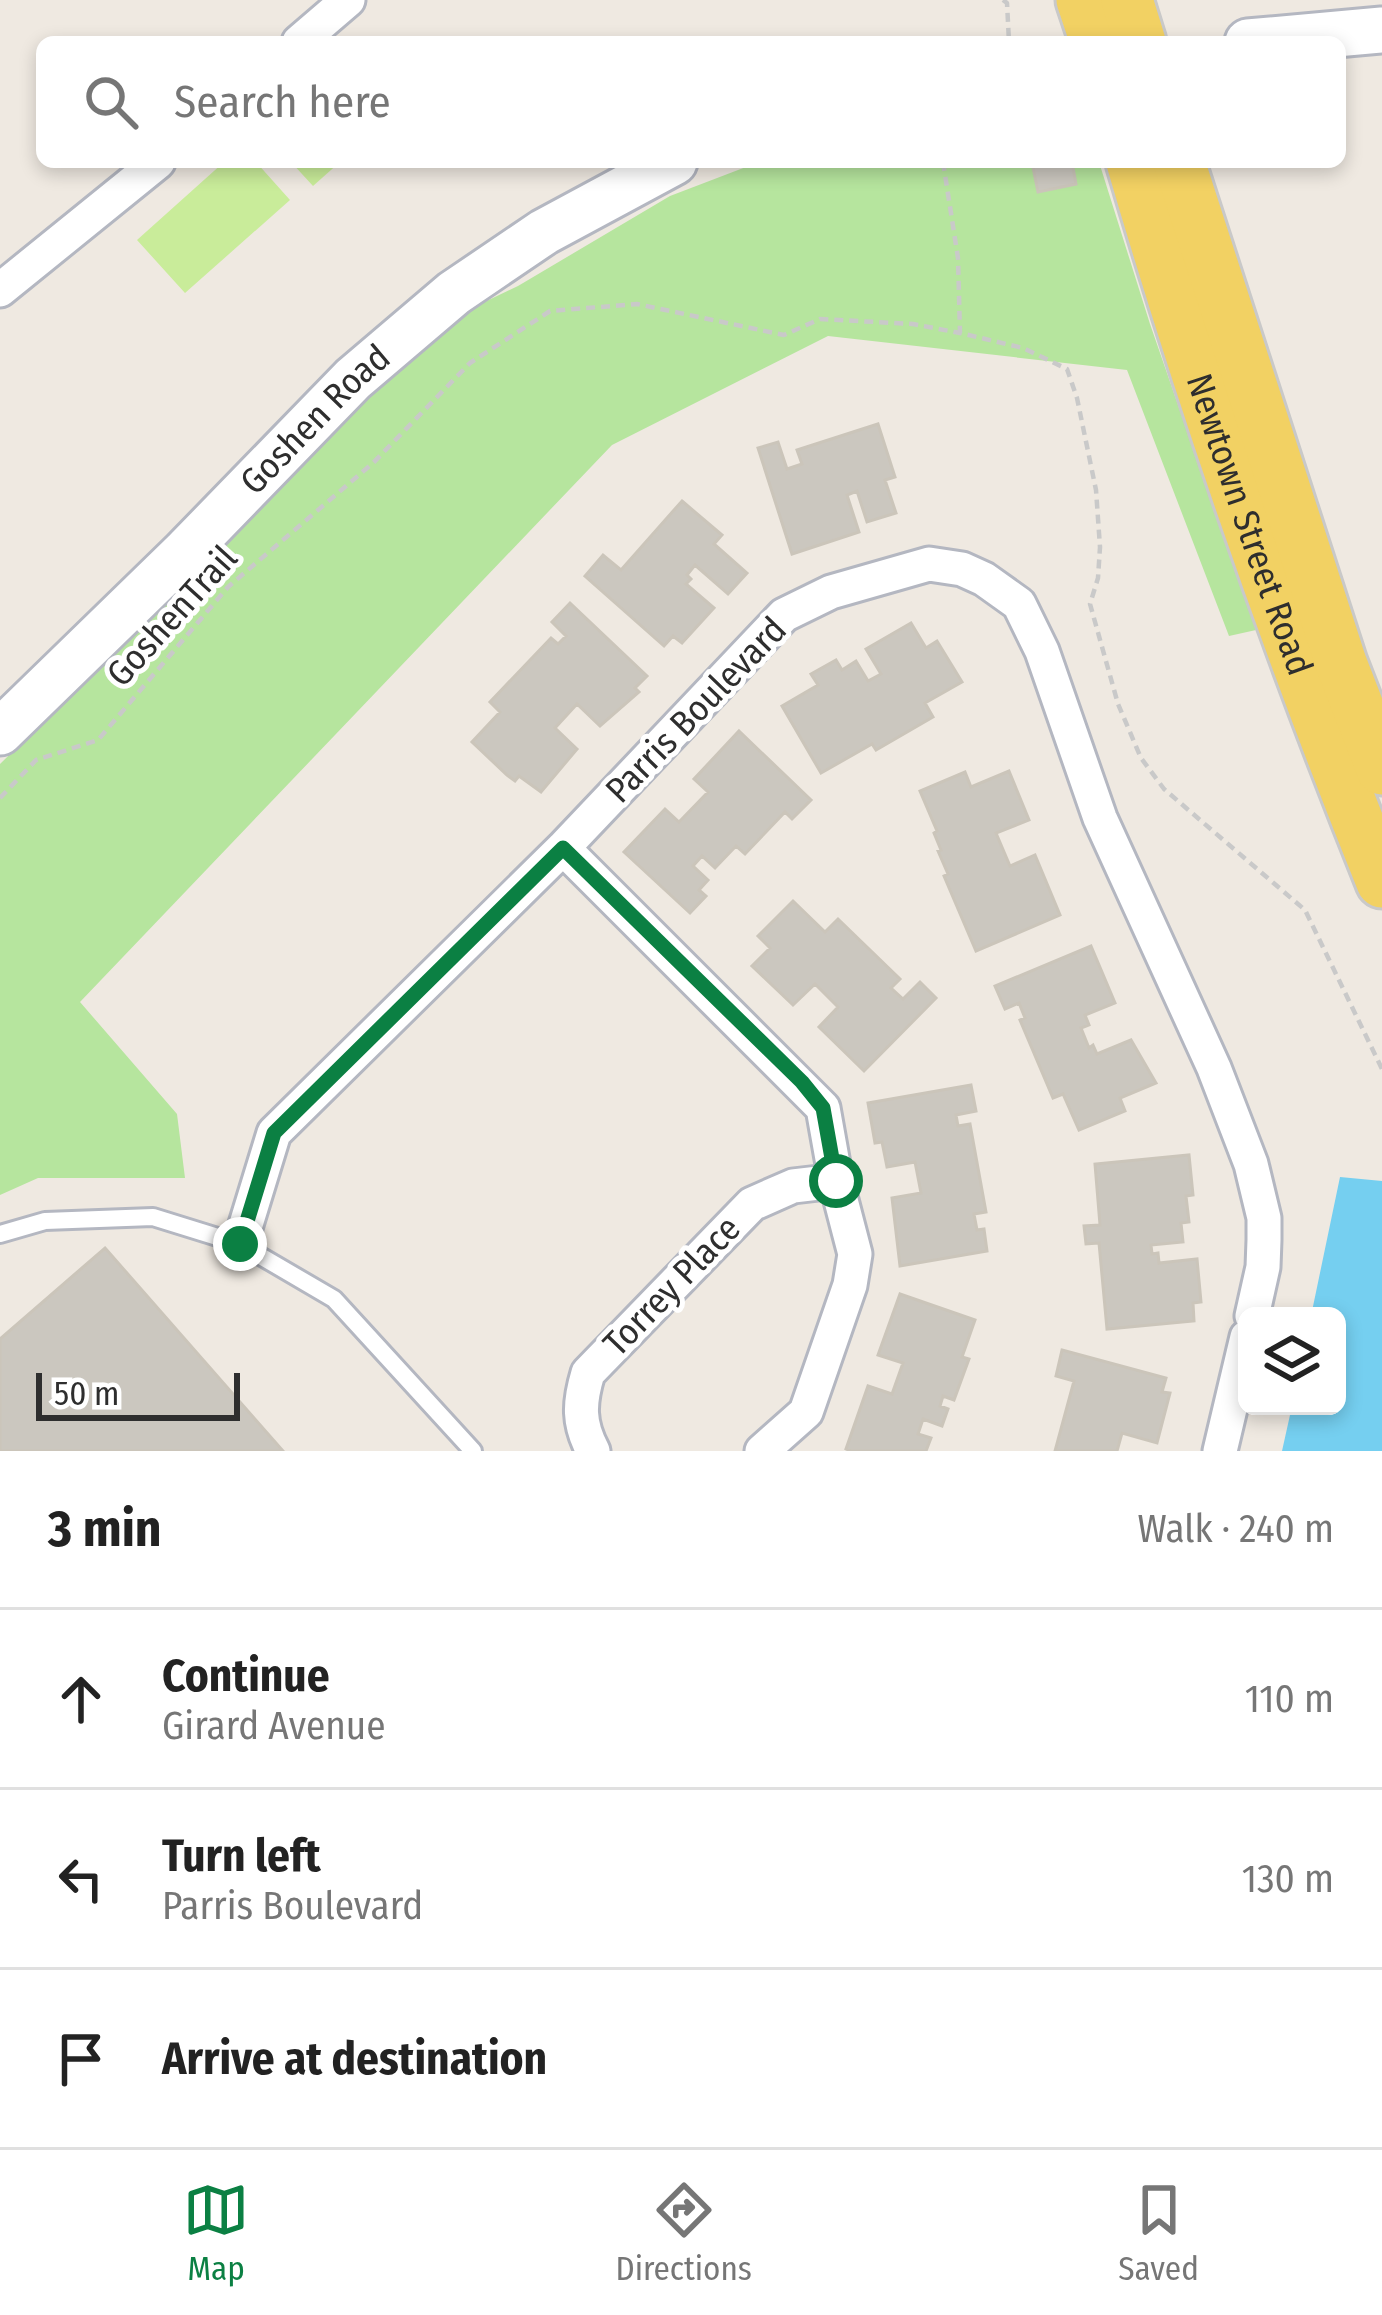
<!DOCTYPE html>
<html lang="en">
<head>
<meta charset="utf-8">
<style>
  :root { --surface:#fff; --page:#f2f2f2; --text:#222; --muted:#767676; --line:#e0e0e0; --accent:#0b8043 }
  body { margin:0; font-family:"Fira Sans Condensed",sans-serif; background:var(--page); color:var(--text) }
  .controls { position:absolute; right:36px; bottom:36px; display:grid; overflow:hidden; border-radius:18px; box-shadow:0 6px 18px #0003 }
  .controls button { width:108px; height:108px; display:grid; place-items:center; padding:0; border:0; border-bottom:3px solid var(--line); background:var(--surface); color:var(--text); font:60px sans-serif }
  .scale { position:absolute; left:36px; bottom:30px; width:204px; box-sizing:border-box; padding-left:12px; border:6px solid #2e2e2e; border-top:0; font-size:33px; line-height:42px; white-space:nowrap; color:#2e2e2e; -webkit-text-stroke:9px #fff; paint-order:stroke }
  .stop { position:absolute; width:36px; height:36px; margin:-27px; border:9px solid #0b8043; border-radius:50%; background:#fff }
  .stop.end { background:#0b8043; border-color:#fff; box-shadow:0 3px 12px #0008 }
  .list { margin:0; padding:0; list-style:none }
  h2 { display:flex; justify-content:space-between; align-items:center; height:156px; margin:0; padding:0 48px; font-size:51px }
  h2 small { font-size:39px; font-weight:400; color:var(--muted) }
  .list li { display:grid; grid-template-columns:78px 1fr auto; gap:36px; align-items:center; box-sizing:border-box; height:180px; padding:0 48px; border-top:3px solid var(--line) }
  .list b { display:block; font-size:45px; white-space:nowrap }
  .list p { margin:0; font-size:39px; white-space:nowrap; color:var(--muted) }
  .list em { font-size:39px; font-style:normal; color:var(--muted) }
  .icon { flex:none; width:66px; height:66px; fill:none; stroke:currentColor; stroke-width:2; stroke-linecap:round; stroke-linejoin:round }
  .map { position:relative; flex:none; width:1382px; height:1451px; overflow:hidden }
  .search { position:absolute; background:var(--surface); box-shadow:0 6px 18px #0003; left:36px; right:36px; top:36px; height:132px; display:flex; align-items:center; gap:30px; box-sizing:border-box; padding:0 42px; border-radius:18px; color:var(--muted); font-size:45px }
  .sheet { height:696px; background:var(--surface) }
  nav { display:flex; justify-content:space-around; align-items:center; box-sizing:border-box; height:168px; border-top:3px solid var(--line); background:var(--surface); font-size:33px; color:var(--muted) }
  nav a { display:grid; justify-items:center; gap:6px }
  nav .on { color:var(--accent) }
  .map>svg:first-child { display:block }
  .green { fill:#b6e59e }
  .pitch { fill:#c9ec9a }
  .water { fill:#75cff0 }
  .building { fill:#cbc7bf; stroke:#cbc5ba; stroke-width:3 }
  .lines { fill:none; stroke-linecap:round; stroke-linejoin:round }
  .lane-casing { stroke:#b4b7c1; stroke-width:22 }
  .street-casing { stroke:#b4b7c1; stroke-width:39 }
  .secondary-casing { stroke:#b4b7c1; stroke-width:51 }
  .primary-casing { stroke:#c9c9c9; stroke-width:57 }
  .path { stroke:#c9c9c9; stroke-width:4.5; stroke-dasharray:9 6; stroke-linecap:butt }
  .lane { stroke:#fff; stroke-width:16 }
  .street { stroke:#fff; stroke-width:33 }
  .secondary { stroke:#fff; stroke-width:45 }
  .primary { stroke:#f2d163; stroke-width:51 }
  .route { stroke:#0b8043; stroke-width:15 }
  .labels { text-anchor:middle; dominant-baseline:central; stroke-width:10; stroke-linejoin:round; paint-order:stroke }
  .street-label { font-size:36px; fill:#2e2e2e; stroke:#fff }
</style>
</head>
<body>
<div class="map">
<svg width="1382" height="1451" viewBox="0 0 1382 1451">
  <rect width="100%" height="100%" fill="#efe9e1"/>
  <!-- green -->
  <path class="green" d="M759,162H1099L1150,324L1256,630L1229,636L1127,370L828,336L612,445L80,1002L177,1114L185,1178H38L0,1195V764L204,563L422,332L518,286L670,196Z"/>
  <!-- pitch -->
  <path class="pitch" d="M224,162H256L290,200L185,293L137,240Z
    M291,162H340L313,186Z"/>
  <!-- water -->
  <path class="water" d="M1340,1177L1382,1181V1451H1282L1292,1406H1337V1316H1311Z"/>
  <!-- building -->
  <path class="building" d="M1032,162H1072L1076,184L1038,192Z
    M878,424L895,477L885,480L896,513L867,522L857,491L847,495L859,532L792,554L758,448L778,442L787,469L802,464L797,450Z
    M682,501L722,535L714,544L747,573L728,594L695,565L687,575L691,579L686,584L714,608L682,643L673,636L664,646L585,576L603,555L621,570Z
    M570,603L647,676L635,688L639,692L600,726L577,704L555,728L577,749L541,792L519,776L515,781L507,775L472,742L500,712L490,702L551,638L558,644L566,636L552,622Z
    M911,623L926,648L937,641L962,682L925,703L933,717L876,750L872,744L821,773L782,706L818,685L811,674L836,660L842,670L856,661L868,681L881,674L866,649Z
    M739,731L811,800L792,819L785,812L745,854L736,846L715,868L702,856L693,866L708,880L699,890L706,896L690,913L624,852L665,809L679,822L708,792L694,779Z
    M1009,771L1029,820L996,833L1010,866L1035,855L1060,915L976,951L944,876L948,874L938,851L941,850L934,833L937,831L920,791L965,772L971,787Z
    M793,901L825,932L838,919L900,979L891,988L903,999L920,982L936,998L864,1071L819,1027L838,1007L815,984L793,1005L752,966L770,948L758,936Z
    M1091,946L1115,1003L1085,1015L1089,1025L1081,1028L1089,1048L1093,1045L1097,1054L1131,1040L1156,1083L1120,1098L1125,1111L1079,1130L1063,1094L1053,1098L1020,1020L1025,1018L1019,1003L1005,1009L995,986Z
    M971,1085L976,1111L956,1115L958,1126L970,1124L986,1212L974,1214L977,1230L984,1229L987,1251L900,1266L892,1198L921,1193L915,1162L887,1167L882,1142L875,1143L868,1103Z
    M1189,1155L1193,1195L1186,1196L1189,1222L1181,1223L1183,1242L1151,1245L1152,1254L1158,1253L1159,1263L1197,1259L1201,1302L1193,1303L1194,1321L1107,1329L1099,1243L1086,1244L1084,1226L1100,1225L1095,1164Z
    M105,1248L283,1451H0V1339Z
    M900,1294L975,1320L962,1357L969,1359L954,1400L943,1396L940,1406L948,1409L942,1426L923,1419L918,1434L931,1438L926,1451H851L846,1449L868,1386L892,1394L903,1363L878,1355Z
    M1062,1350L1166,1378L1162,1392L1170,1393L1157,1443L1122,1433L1117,1451H1055L1074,1381L1056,1376Z"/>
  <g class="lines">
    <!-- lane casing -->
    <g class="lane-casing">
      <path id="lane" d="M0,1234L45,1221L153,1217L240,1244L334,1299L473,1451"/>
    </g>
    <!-- street casing -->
    <g class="street-casing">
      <path id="street" d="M299,42L348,0
        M0,290L158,162
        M563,848L823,1108L836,1181L855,1254L850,1285L806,1412L762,1451
        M240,1244L274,1133L563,848L784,615L831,592L929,564L962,569L984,579L1019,604L1042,651L1100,818L1214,1068L1251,1164L1264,1218V1240L1263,1267L1252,1316
        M593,1451C578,1423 579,1403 588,1373L752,1204L793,1186L836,1181
        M1220,1451L1247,1337"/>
    </g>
    <!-- secondary casing -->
    <g class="secondary-casing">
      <g id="secondary">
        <path d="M1248,42L1382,30"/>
        <path id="s1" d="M0,732L184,553L353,379L454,293L544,232L674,162"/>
      </g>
    </g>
    <!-- primary casing -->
    <g class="primary-casing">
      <g id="primary">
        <path d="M1082,0L1096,42"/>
        <path d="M1127,0L1140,42"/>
        <path id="s2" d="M1132,162C1203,405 1287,646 1382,882"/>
        <path d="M1179,162L1341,663L1382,769"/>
      </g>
    </g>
    <!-- path -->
    <path class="path" d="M1003,0L1007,3L1009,42
      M943,162L958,258L960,333L1023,348L1067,369L1077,398L1096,490L1100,547L1098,578L1090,604L1118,704L1141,758L1164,789L1305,910L1382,1069
      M0,798L36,760L98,740L228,587L373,463L470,363L550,311L637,304L784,335L820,319L913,324L960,333"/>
    <!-- lane -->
    <use href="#lane" class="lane"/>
    <!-- street -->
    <use href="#street" class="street"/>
    <!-- secondary -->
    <use href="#secondary" class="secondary"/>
    <!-- primary -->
    <use href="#primary" class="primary"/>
  </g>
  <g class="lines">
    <!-- route -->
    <path class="route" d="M240,1244L274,1133L563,848L802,1082L823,1108L836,1181"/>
  </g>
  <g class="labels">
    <!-- street labels -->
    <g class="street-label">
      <text stroke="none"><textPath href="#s1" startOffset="444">Goshen Road</textPath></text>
      <text stroke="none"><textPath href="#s2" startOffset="381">Newtown Street Road</textPath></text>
      <text transform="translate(172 616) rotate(-48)">GoshenTrail</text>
      <text transform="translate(696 710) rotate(-46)">Parris Boulevard</text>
      <text transform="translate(672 1286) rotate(-46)">Torrey Place</text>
    </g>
  </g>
</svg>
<div class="controls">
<button><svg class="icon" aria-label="layers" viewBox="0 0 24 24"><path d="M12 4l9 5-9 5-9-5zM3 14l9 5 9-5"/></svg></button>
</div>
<div class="scale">50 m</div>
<div class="stop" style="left:836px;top:1181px"></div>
<div class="stop end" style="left:240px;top:1244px"></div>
<div class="search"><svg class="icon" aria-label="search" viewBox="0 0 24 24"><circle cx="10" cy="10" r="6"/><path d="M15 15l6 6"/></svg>Search here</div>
</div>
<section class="sheet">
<h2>3 min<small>Walk · 240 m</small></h2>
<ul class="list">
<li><svg class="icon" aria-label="ahead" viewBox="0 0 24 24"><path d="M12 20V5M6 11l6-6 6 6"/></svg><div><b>Continue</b><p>Girard Avenue</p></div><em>110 m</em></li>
<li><svg class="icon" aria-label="left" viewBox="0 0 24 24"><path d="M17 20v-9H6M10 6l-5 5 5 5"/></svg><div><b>Turn left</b><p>Parris Boulevard</p></div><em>130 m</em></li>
<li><svg class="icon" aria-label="arrive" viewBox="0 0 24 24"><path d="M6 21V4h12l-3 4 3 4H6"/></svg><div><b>Arrive at destination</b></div></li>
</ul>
</section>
<nav>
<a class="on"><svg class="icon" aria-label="map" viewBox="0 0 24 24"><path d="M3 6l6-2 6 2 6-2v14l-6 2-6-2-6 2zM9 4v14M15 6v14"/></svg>Map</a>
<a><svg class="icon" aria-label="directions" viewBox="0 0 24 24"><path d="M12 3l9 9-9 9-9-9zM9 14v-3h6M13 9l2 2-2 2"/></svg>Directions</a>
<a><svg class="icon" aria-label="saved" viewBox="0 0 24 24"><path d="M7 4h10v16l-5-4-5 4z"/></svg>Saved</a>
</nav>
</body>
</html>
